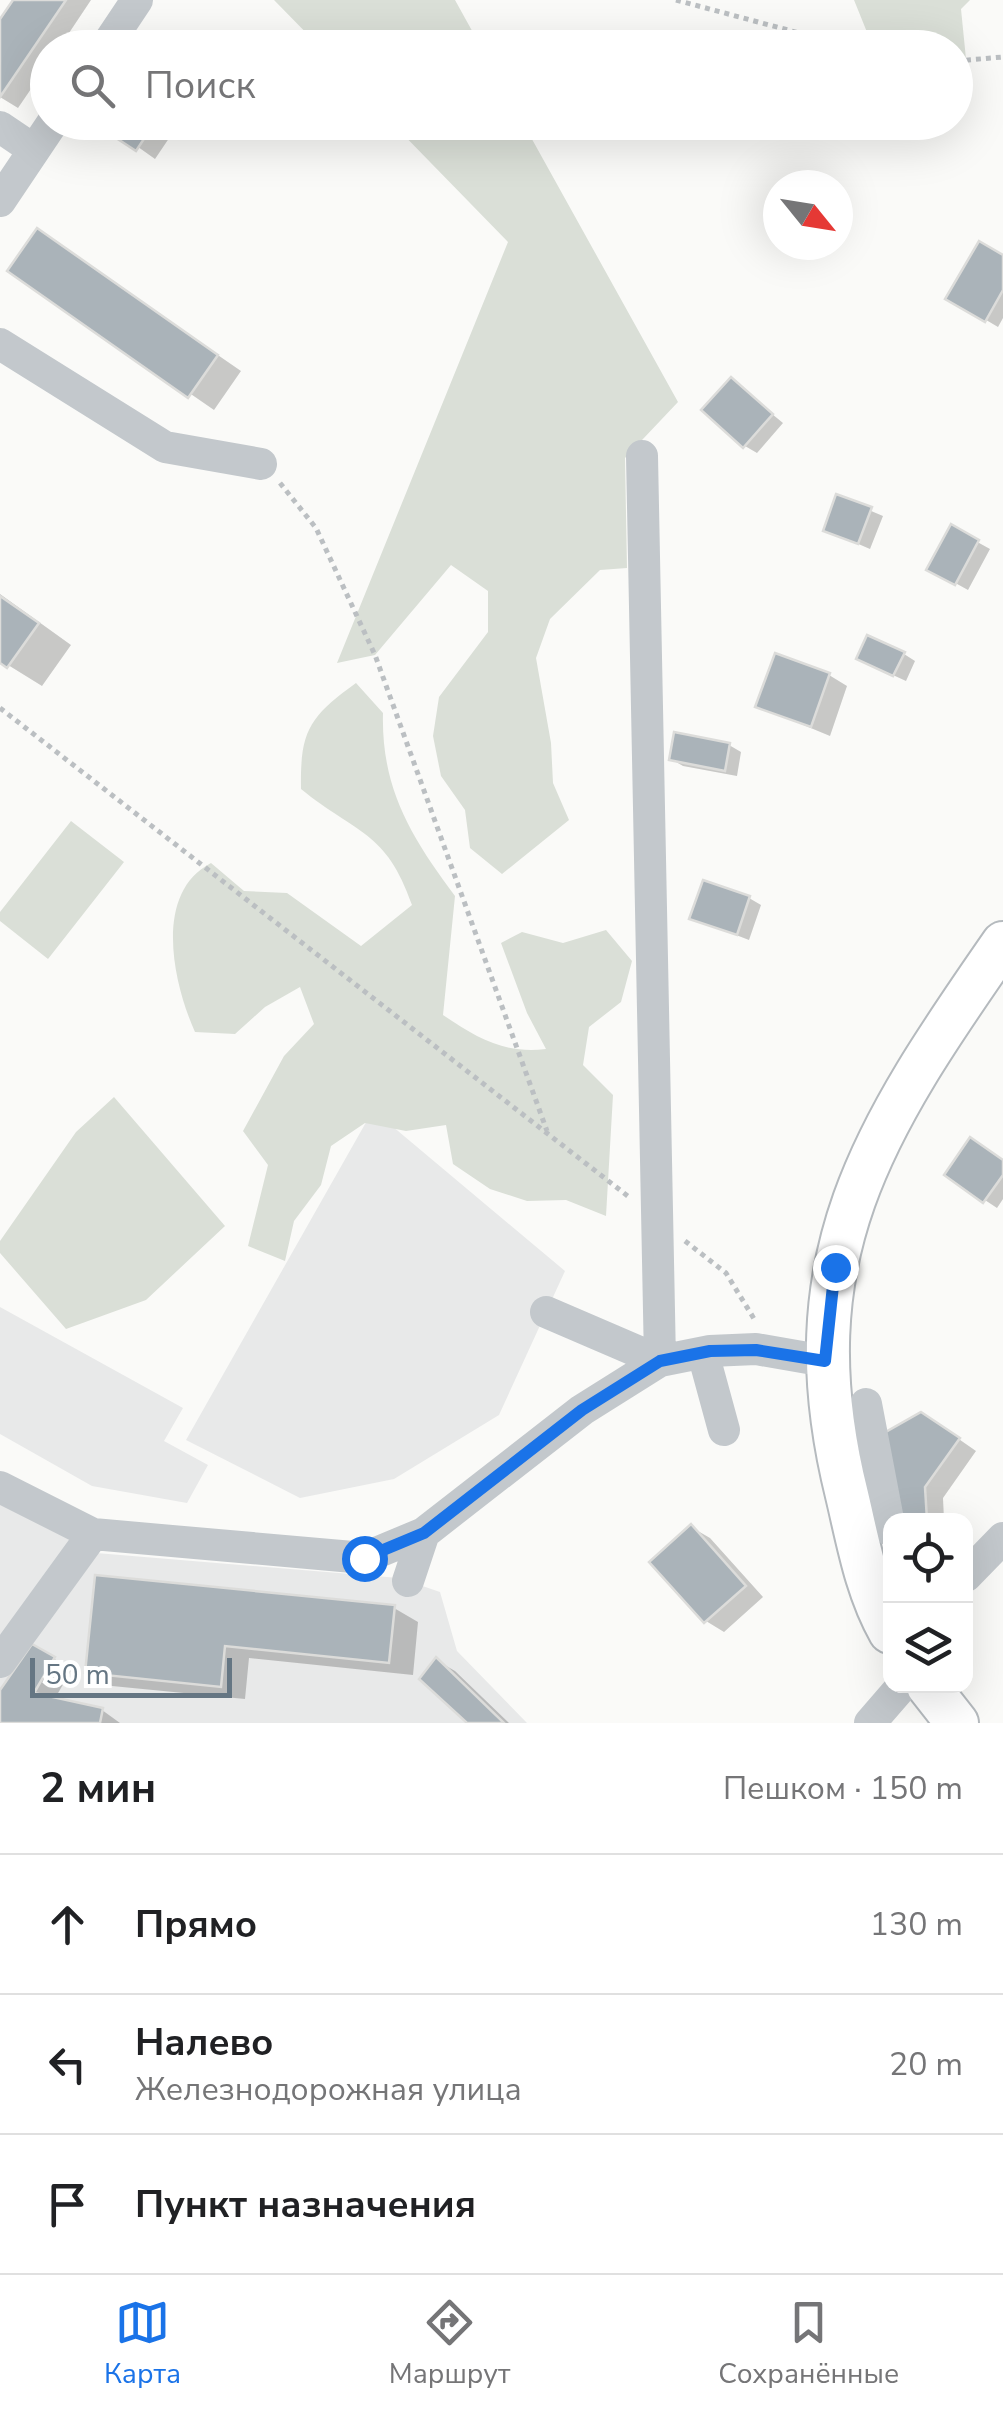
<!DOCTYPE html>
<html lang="ru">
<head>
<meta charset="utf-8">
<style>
  :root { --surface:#fff; --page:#f6f6f6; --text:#202124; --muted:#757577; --line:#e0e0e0; --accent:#1a73e8 }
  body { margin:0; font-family:"Nunito Sans",sans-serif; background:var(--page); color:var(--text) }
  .controls { position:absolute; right:30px; bottom:30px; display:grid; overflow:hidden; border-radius:20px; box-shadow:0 10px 40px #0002 }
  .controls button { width:90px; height:90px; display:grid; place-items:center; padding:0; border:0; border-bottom:2px solid var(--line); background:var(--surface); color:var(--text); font:50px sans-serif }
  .compass { position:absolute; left:763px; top:170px; width:90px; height:90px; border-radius:50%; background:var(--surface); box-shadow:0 10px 40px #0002; rotate:120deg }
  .scale { position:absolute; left:30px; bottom:25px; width:202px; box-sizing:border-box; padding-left:10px; border:5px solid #657683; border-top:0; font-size:28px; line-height:35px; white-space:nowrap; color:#657683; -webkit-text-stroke:8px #fff; paint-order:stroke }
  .stop { position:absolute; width:30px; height:30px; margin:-22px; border:8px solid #1a73e8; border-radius:50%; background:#fff }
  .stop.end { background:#1a73e8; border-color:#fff; box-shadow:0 2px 10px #0008 }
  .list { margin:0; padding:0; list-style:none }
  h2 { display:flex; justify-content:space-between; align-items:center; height:130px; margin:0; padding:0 40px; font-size:42px }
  h2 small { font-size:32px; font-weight:400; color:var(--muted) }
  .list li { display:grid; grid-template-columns:65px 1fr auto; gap:30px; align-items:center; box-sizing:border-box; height:140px; padding:0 40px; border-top:2px solid var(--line) }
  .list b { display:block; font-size:38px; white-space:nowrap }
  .list p { margin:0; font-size:32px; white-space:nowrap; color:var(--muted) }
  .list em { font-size:32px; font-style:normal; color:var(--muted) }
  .icon { flex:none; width:55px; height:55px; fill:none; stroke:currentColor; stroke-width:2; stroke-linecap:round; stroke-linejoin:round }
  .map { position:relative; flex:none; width:1003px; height:1723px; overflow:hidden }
  .search { position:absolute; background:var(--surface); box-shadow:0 10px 40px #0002; left:30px; right:30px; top:30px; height:110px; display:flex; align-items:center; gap:25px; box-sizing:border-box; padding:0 35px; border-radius:55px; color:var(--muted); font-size:38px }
  .sheet { height:550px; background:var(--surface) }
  nav { display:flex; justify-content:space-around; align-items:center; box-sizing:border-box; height:140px; border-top:2px solid var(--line); background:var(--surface); font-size:28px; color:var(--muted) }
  nav a { display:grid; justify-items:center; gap:5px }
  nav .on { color:var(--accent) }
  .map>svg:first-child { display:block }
  .built { fill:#e8e9e9 }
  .green { fill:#dadfd7 }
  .shadow { fill:#0003 }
  .building { fill:#aab3b9; stroke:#dcdcda; stroke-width:2.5 }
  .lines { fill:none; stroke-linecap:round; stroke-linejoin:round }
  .major-casing { stroke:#b5babe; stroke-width:46 }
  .path { stroke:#bbbfc2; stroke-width:5; stroke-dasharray:5 5; stroke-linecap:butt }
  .minor { stroke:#c3c8cc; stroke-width:32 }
  .major { stroke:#fff; stroke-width:42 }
  .route { stroke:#1a73e8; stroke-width:12 }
</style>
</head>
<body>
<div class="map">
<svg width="1003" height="1723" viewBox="0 0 1003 1723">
  <rect width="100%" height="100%" fill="#fafaf8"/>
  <!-- built -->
  <path class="built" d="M373,1110L565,1271L499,1415L394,1479L300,1498L186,1440Z
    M0,1307L183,1408L164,1441L208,1465L187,1503L92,1486L0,1434Z
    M0,1502L96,1553L399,1578L440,1592L457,1651L527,1723H0Z"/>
  <!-- green -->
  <path class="green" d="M274,0H455L481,47H320Z
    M854,0H970L961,9L968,79L956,95V48L873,47Z
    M392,123H523L678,402L625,458L627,568L600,570L550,619L536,658L551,743L553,783L569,820L502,874L470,848L465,810L441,776L433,736L439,697L488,632V591L451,565L375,655L337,663L508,242Z
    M356,683L383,713C381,788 411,837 455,896L443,1015C477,1038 504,1054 546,1049L527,1013L501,943L522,932L563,943L606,930L632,961L621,1002L589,1027L583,1065L613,1095L606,1216L566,1200L527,1201L490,1189L453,1164L446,1125L406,1131L365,1123L331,1146L321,1185L294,1221L285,1261L248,1246L268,1165L243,1131L284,1056L314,1024L300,987L265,1007L235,1034L195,1032C173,983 153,893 211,863L244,891L287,893L361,946L412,905C386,830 356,834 301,789C300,731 309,717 356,683Z
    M71,821L124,862L48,959L0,921V912Z
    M114,1097L225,1226L146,1300L66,1329L0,1253V1241L76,1132Z"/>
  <!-- shadow -->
  <path class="shadow" d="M16,0H91L59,48H48V64L18,108L0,97V24Z
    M103,122H180L155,159Z
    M38,231L241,371L214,410L11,270Z
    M1003,257V318L998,327L949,298Z
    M731,380L783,423L757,453L745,446Z
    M838,497L883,516L870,549L826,530Z
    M952,528L990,549L968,590L930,569Z
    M0,594L71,645L42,686L0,660Z
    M904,654L915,661L906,681L871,665Z
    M829,675L847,686L830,736L758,706Z
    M729,745L741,752L737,776L683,766L671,759Z
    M749,898L761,905L749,940L692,918Z
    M1003,1162V1199L997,1208L947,1175Z
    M940,1426L976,1451L943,1498L944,1520H904Z
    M691,1527L710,1538L763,1597L724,1632L706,1621Z
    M394,1608L418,1622L413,1675L249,1658L245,1699L112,1686L88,1672Z
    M33,1647L72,1669L54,1700L102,1710L120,1723H0V1695Z
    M436,1660L455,1671L509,1723H470Z"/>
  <!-- building -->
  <path class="building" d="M13,0H66L0,97V19Z
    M100,122H155L136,151L98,126Z
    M37,228L218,355L188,398L7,271Z
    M979,241L1003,255V290L985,322L945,299Z
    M731,377L773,414L743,448L701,410Z
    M836,494L872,507L858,544L823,531Z
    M951,524L979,540L955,585L926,570Z
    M0,596L39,623L7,668L0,663Z
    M867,635L905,652L893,676L856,659Z
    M775,653L830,673L811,727L755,707Z
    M674,732L730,743L725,771L669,760Z
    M703,880L750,896L737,935L689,919Z
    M970,1137L1003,1160V1175L983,1203L944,1175Z
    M921,1412L960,1438L925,1487L927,1520H901L884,1433Z
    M691,1524L746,1586L704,1623L649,1562Z
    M95,1575L395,1605L389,1663L225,1646L221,1687L85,1673Z
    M32,1644L55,1657L34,1693L103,1708L100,1723H0V1690Z
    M436,1657L504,1723H467L419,1679Z"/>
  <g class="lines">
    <!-- major casing -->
    <g class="major-casing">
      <path id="major" d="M890,1632C866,1590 858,1541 847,1495C788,1258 873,1130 1003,943
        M928,1686L957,1723"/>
    </g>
    <!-- path -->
    <path class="path" d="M676,0L855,48
      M956,61L1003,57
      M280,483L316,528L375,655L547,1131
      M0,708L629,1197
      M685,1241L726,1273L756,1322"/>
    <!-- minor -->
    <path class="minor" d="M105,48L137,0
      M0,127L34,150
      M0,201L53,122
      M0,344L165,447L261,464
      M546,1312L660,1361L642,456
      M703,1353L724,1430
      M866,1404L890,1530
      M0,1487L93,1534L364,1558L424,1533L582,1410L660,1361L710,1351L756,1349L825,1361
      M966,1576L1003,1538
      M408,1581L424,1533
      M0,1662L93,1534
      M870,1723L902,1686"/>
    <!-- major -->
    <use href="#major" class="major"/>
  </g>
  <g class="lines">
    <!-- route -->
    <path class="route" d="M364,1558L424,1533L582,1410L660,1361L710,1351L756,1350L825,1361L835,1267"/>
  </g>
</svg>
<div class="controls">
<button><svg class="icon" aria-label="locate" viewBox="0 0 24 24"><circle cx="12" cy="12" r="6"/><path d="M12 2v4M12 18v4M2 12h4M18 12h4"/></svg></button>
<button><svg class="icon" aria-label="layers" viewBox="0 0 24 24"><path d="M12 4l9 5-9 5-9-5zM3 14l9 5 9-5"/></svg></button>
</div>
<svg class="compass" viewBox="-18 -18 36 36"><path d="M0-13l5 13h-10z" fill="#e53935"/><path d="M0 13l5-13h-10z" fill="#757577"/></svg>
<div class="scale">50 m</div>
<div class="stop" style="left:364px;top:1558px"></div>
<div class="stop end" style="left:835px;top:1267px"></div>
<div class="search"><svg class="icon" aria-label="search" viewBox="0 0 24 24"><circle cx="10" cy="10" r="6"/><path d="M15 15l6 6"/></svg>Поиск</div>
</div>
<section class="sheet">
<h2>2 мин<small>Пешком · 150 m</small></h2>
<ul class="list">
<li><svg class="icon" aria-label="ahead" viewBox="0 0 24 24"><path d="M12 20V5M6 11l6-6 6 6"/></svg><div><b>Прямо</b></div><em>130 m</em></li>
<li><svg class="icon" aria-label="left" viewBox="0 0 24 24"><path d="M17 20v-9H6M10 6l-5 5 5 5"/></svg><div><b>Налево</b><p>Железнодорожная улица</p></div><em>20 m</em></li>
<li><svg class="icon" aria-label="arrive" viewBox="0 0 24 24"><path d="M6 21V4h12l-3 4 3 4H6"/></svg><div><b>Пункт назначения</b></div></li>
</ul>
</section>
<nav>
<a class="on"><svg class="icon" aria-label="map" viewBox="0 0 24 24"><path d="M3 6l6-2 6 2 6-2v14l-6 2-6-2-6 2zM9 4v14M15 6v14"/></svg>Карта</a>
<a><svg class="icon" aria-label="directions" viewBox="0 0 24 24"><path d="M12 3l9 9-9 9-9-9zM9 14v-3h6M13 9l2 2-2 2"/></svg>Маршрут</a>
<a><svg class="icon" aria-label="saved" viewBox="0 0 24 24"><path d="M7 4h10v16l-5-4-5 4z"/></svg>Сохранённые</a>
</nav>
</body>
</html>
